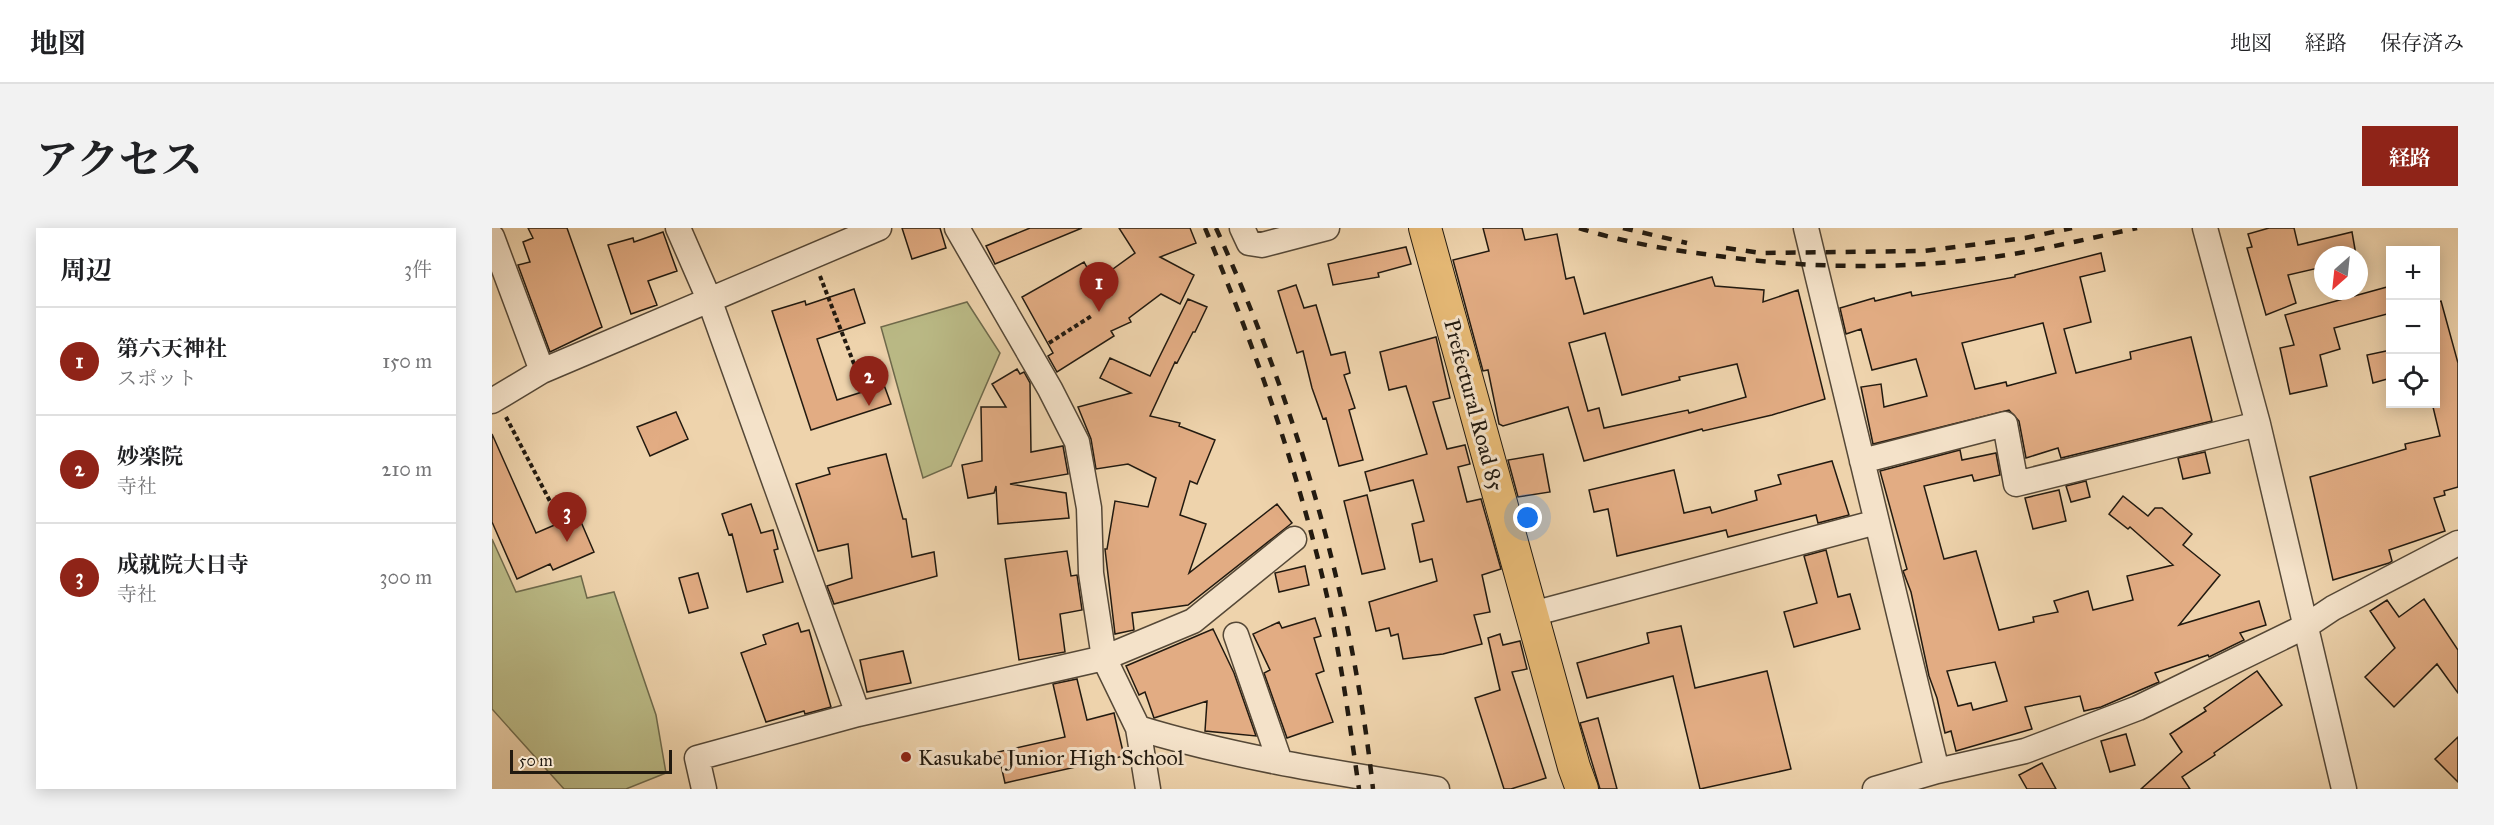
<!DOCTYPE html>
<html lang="ja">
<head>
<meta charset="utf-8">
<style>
  :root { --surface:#fff; --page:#f2f2f2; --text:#202124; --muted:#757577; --line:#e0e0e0; --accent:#8f2418 }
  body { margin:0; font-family:"IM FELL Great Primer","Noto Serif JP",serif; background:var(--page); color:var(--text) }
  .controls { position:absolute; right:18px; top:18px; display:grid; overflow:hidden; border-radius:0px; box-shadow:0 3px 15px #0003 }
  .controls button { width:54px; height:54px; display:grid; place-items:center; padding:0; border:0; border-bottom:2px solid var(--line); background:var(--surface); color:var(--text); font:30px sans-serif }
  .compass { position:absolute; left:1822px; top:18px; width:54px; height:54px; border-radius:50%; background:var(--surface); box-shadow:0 3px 15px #0003; rotate:207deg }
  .scale { position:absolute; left:18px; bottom:15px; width:162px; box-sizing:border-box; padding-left:6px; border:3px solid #221a10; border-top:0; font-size:16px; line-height:21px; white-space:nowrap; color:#221a10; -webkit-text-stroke:4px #f4e2c9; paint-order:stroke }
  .you { position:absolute; left:1036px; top:290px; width:21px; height:21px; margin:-15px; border:4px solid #fff; border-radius:50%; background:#1a73e8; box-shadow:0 0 0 9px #1a73e833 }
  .badge { display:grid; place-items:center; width:39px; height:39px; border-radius:50%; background:var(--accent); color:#fff; font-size:20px; font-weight:700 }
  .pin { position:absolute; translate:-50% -50px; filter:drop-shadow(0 2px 3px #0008) }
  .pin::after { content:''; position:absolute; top:32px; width:21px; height:18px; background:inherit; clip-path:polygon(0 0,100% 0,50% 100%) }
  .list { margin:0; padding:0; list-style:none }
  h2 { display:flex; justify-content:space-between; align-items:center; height:78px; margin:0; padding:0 24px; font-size:26px }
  h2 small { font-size:20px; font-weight:400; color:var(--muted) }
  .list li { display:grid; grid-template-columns:39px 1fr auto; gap:18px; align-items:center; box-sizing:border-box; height:108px; padding:0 24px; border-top:2px solid var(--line) }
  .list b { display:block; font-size:22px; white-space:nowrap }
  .list p { margin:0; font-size:20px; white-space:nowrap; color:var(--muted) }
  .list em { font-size:20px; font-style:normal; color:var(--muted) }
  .icon { flex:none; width:33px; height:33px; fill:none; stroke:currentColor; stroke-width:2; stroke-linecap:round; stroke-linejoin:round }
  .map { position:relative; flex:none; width:1966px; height:561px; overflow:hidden; border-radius:0px }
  header { display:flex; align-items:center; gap:36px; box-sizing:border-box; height:84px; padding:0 30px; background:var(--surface); border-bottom:2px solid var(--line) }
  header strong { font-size:28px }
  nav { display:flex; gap:33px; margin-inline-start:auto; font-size:21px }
  .intro { display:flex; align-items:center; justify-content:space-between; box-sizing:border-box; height:144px; padding:0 36px }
  h1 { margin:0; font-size:42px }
  .button { padding:15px 27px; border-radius:0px; background:var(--accent); color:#fff; font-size:21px; font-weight:700 }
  main { display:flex; gap:36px; padding:0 36px }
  aside { flex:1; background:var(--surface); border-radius:0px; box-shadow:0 3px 15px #0003 }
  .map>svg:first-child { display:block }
  .green { fill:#bbbb87; stroke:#6e6a4c; stroke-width:1.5 }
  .building { fill:#e2ac83; stroke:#221a10; stroke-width:1.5; fill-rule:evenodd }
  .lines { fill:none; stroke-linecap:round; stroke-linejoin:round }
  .minor-casing { stroke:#554837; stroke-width:27 }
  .major-casing { stroke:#221a10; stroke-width:34 }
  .path { stroke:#221a10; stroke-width:4; stroke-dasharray:4.5 3; stroke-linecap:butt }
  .minor { stroke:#f4e2c9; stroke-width:24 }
  .major { stroke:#e7ba76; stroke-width:32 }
  .rail { stroke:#221a10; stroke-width:4.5; stroke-dasharray:10 10; stroke-linecap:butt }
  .poi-dot { fill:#8f2418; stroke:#f4e2c9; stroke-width:2 }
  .labels { text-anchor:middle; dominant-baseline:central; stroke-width:6; stroke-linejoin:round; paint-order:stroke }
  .street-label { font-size:22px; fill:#221a10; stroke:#f4e2c9 }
  .poi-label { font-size:22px; fill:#221a10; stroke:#f4e2c9; text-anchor:start }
</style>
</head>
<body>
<header>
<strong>地図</strong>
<nav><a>地図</a><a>経路</a><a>保存済み</a></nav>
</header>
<div class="intro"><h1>アクセス</h1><a class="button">経路</a></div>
<main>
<aside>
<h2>周辺<small>3件</small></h2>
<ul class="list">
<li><span class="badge">1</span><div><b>第六天神社</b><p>スポット</p></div><em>150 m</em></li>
<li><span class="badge">2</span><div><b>妙楽院</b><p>寺社</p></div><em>210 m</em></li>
<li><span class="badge">3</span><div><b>成就院大日寺</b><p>寺社</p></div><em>300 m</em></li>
</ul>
</aside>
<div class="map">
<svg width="1966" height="561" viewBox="0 0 1966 561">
  <rect width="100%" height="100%" fill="#eed3ac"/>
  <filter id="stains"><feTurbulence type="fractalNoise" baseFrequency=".00333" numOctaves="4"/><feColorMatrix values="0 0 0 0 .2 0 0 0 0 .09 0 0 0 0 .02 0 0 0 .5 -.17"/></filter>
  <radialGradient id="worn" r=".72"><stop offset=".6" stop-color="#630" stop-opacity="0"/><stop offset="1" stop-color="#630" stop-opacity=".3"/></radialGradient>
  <!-- green -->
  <path class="green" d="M475,74L508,125L459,238L431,250L389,99Z
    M0,311L24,364L89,348L95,370L122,364L164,487L174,545L134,561H72L0,481Z"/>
  <!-- building -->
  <path class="building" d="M36,0H75L110,99L58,124L26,37L38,34L31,14L41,10Z
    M410,0H448L454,20L420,31Z
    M538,0H590L503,36L494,18Z
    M627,0H698L704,15L668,29L702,47L688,76L669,66L637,90L639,94L619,103L622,108L565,144L556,128L561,125L530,69L592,34L603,54L643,25Z
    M991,0H1030L1033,12L1065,6L1074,51L1082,49L1092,86L1220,49L1223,58L1272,62L1271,74L1306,62L1333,171L1280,187L1211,203L1210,201L1092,233L1076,179L1011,198L1007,196L996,142L991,143L961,32L997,23ZM1113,105L1130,167L1188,152L1187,149L1245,136L1254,169L1197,185L1196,182L1112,200L1107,180L1096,183L1077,115Z
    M1777,0H1802L1806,17L1860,4L1864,27H1831V39L1796,47L1804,75L1774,87L1755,20L1760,19L1756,6Z
    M171,4L185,43L156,53L165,77L139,86L116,17L141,10L142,14Z
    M914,19L919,36L886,45L887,49L841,57L836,36Z
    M1609,25L1613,43L1588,49L1599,94L1572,101L1584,145L1639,131L1638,124L1699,109L1720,193L1569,230L1566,220L1534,230L1527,193L1517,182L1381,216L1369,159L1389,156L1392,179L1435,168L1424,131L1380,142L1369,101L1354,106L1348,80L1382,70L1383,73L1419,64L1420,68L1523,49V47ZM1551,95L1564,145L1515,158L1514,154L1483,161L1470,115Z
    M804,57L812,80L824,77L839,127L853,124L858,145L852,147L863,180L857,182L871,232L847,238L834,190L831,191L820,160L811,123L805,125L786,63Z
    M1895,59L1899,85L1842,100L1848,121L1828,127L1835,158L1798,166L1788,120L1802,117L1793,87Z
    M362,61L373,95L325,111L345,172L392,157L399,176L319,202L280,83L313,73L314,77Z
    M696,71L715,79L703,104H701L685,135L683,134L658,188L688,195L687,198L723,212L705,256L698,253L688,287L714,296L697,345L785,276L800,295L696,377L640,385L642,402L623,406L613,321H615L623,273L656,279L664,250L636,236L604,241L599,211L586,179L639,165L608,150L618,130L658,148Z
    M1949,73L1966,135V259L1952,263L1953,267L1942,270L1953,303L1897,322L1900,333L1897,335L1841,352L1818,249L1914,221L1913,216L1948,208L1941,179H1944V74Z
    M944,109L958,170L941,174L955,221L973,217L978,236L966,239L975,274L989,271L1009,341L990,347L998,384L982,387L990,416L951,426L911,431L906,406L899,408L897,400L884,403L877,374L945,353L940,331L928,334L920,296L932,293L921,252L878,263L873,244L935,226L914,158L897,162L888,124Z
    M1899,122V150L1881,155L1875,127Z
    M525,141L528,146L532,144L538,155L539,224L571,218L576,246L518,256L574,265L577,290L506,296L504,258L502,265L476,270L470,237L490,233L489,179H514L500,156Z
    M184,184L196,211L158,228L145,199Z
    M0,206L44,305L86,287L102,324L61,342L58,336L25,351L0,294Z
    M1468,222L1470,232L1504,225L1508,247L1482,253L1480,247L1432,258L1452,331L1484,323L1507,402L1542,394L1541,389L1566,384L1562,373L1596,363L1601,382L1641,372L1635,348L1681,337L1638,299L1636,301L1617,286L1631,268L1656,288L1663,280H1670L1700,306L1691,317L1728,347L1687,397L1767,373L1774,397L1748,405L1752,412L1717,429L1716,427L1663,445L1667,454L1609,479L1592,483L1588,468L1533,479L1540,501L1464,523L1459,503L1453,505L1445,470L1437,448L1419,364L1411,343L1415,341L1388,243ZM1503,434L1515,473L1481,482L1479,475L1466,478L1455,443Z
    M1713,224L1718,245L1691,251L1686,230Z
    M394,226L411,291H414L420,329L442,324L445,348L342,376L335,358L360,350L356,316L326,323L304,256L338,246L336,240Z
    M1051,226L1058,264L1026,269L1016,232Z
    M1340,233L1357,287L1326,295L1324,287L1236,309L1234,302L1125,328L1116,281L1102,284L1097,262L1182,242L1192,285L1218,279L1220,285L1265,272L1263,263L1289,256L1286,247Z
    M1594,253L1598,269L1579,274L1574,258Z
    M1567,262L1574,293L1541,301L1533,270Z
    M875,267L893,341L870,346L852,273Z
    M259,276L269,305L281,302L286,321L282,322L291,354L255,364L240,306L237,307L230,286Z
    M1334,322L1346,369L1358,366L1368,401L1302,419L1292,384L1325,375L1312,328Z
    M575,323L579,348L585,347L590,382L568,386L573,424L527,432L513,331Z
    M813,338L817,357L787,364L783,345Z
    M206,345L216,380L197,385L187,350Z
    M1932,371L1966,422V465L1945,436L1902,479L1873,449L1903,420L1878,383L1895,372L1907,389Z
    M823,390L829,408L822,410L832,443L824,446L841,494L795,510L772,445L778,442L761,406L787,394L790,400Z
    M306,395L309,404L317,402L339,479L313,486L312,483L274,494L249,425L274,416L271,407Z
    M1189,398L1203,460L1275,443L1299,541L1208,561L1181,448L1095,470L1085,435L1157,415L1155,405Z
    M721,401L742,445L764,508L713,503L715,473L662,490L653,464L647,467L634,438Z
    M1008,406L1011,417L1028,413L1035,441L1020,444L1054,550L1019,561H1012L983,470L1008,462L996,410Z
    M411,423L419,455L375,464L368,432Z
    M1765,443L1790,477L1722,525L1723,527L1690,549L1698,561H1649L1690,524L1678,506L1714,483L1712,480Z
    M585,451L595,492L622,485L632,528L513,555L506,524L573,509L561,456Z
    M1106,490L1125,561H1108L1088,495Z
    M1634,506L1643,537L1618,544L1609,513Z
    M1966,509V554L1943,531Z
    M1550,535L1564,561H1535L1527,547Z"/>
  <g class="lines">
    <!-- minor casing -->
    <g class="minor-casing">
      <path id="minor" d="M186,0L217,71L366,486
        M465,0L558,161L585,214L597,280L599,345L612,430L646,500L656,561
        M750,0L757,15L770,17L835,0
        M1314,0L1445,543
        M1713,0L1766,196L1852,561
        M0,9L50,143
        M0,173L50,143L387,0
        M1370,233L1513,196L1524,256L1766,196
        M1040,386L1385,294
        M744,407L788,534
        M646,500C744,530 845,545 945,561
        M212,561L205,530L366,486L612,430L701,393L802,311
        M1383,561L1445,543L1533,523L1646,480L1814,398L1841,380L1966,315"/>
    </g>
    <!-- major casing -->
    <g class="major-casing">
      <path id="major" d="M933,0L1082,539L1090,561"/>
    </g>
    <!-- path -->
    <path class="path" d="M328,48L369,154
      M557,115L601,87
      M14,189L62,281"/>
    <!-- minor -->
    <use href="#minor" class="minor"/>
    <!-- major -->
    <use href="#major" class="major"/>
    <!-- rail -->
    <path class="rail" d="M713,0C764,122 808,248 837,377C850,438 858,499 867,561
      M724,0C804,176 860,368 881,561
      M1087,0C1127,13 1171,21 1212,26C1320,42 1431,43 1538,23C1574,16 1609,8 1645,0
      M1131,0L1195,15
      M1234,20L1269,25L1432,23L1533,10L1580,0"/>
  </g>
  <!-- markers -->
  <circle class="poi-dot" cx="414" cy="529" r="6"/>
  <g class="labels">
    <!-- street labels -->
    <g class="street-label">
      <text transform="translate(982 177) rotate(75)">Prefectural Road 85</text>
    </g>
    <!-- poi labels -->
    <g class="poi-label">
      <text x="426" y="529">Kasukabe Junior High School</text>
    </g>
  </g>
  <rect width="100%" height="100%" filter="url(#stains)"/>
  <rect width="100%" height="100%" fill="url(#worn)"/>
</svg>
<div class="controls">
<button>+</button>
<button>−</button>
<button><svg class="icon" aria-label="locate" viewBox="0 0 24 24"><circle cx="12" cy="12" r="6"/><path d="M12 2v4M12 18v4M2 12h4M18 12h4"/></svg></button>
</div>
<svg class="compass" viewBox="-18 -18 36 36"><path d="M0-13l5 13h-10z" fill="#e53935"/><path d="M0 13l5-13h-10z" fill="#757577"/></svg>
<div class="scale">50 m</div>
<div class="you"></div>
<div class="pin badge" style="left:607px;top:84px">1</div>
<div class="pin badge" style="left:377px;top:178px">2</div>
<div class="pin badge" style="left:75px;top:314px">3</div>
</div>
</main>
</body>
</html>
